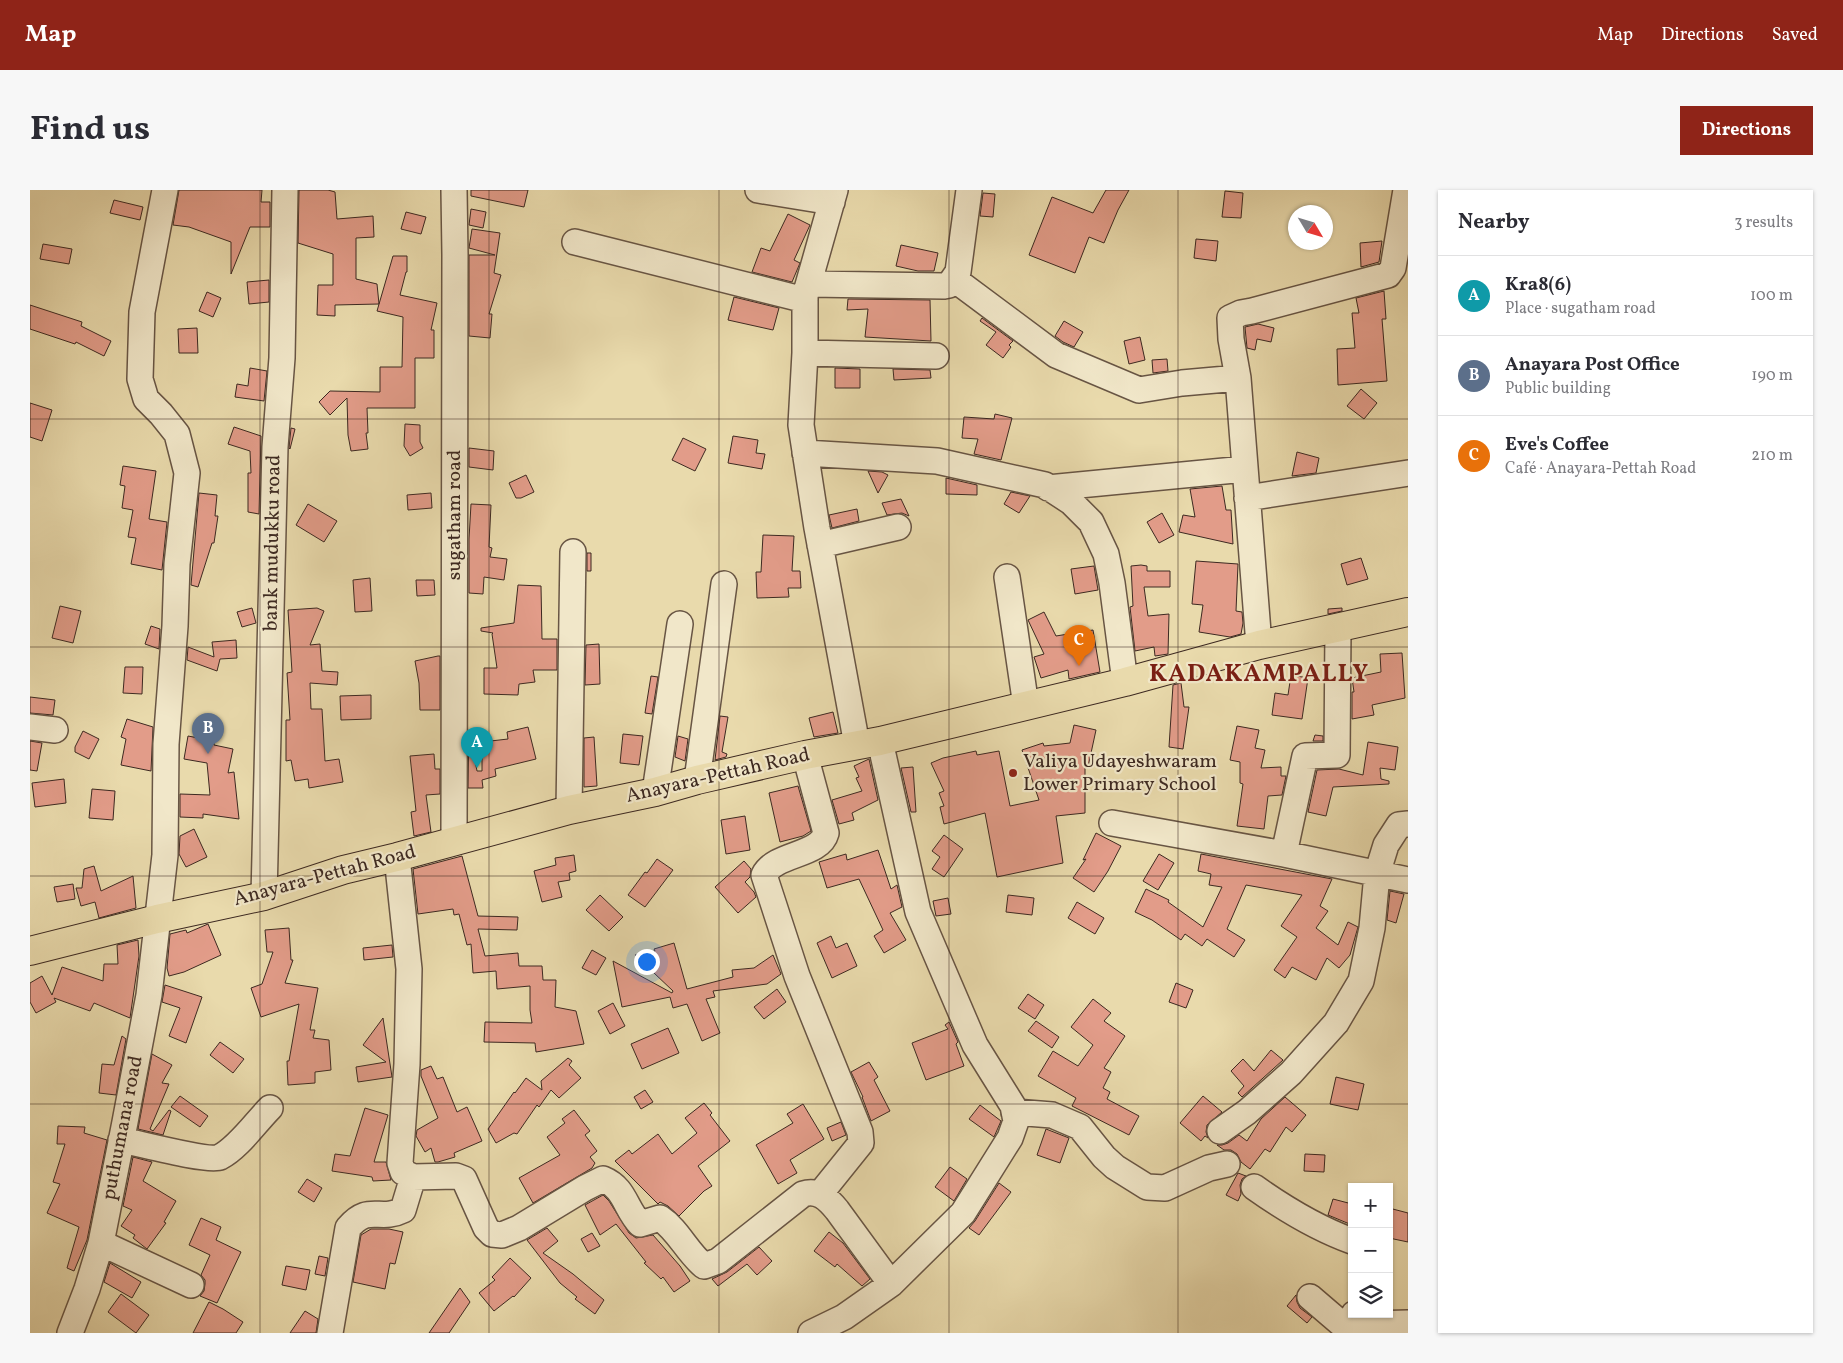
<!DOCTYPE html>
<html lang="en">
<head>
<meta charset="utf-8">
<style>
  :root { --surface:#fff; --page:#f7f7f7; --text:#2b2b33; --muted:#7c7c81; --line:#e1e1e2; --accent:#8f2418 }
  body { margin:0; font-family:Vollkorn,serif; background:var(--page); color:var(--text) }
  .controls { position:absolute; right:15px; bottom:15px; display:grid; overflow:hidden; border-radius:0px; box-shadow:0 1px 4px #0004 }
  .controls button { width:45px; height:45px; display:grid; place-items:center; padding:0; border:0; border-bottom:1px solid var(--line); background:var(--surface); color:var(--text); font:25px sans-serif }
  .compass { position:absolute; left:1258px; top:15px; width:45px; height:45px; border-radius:50%; background:var(--surface); box-shadow:0 1px 4px #0004; rotate:128deg }
  .you { position:absolute; left:616px; top:771px; width:18px; height:18px; margin:-12px; border:4px solid #fff; border-radius:50%; background:#1a73e8; box-shadow:0 0 0 8px #1a73e833 }
  .badge { display:grid; place-items:center; width:32px; height:32px; border-radius:50%; background:var(--accent); color:#fff; font-size:16px; font-weight:700 }
  .pin { position:absolute; translate:-50% -41px; filter:drop-shadow(0 1px 2px #0008) }
  .pin::after { content:''; position:absolute; top:26px; width:18px; height:15px; background:inherit; clip-path:polygon(0 0,100% 0,50% 100%) }
  .list { margin:0; padding:0; list-style:none }
  h2 { display:flex; justify-content:space-between; align-items:center; height:65px; margin:0; padding:0 20px; font-size:21px }
  h2 small { font-size:16px; font-weight:400; color:var(--muted) }
  .list li { display:grid; grid-template-columns:32px 1fr auto; gap:15px; align-items:center; box-sizing:border-box; height:80px; padding:0 20px; border-top:1px solid var(--line) }
  .list b { display:block; font-size:19px; white-space:nowrap }
  .list p { margin:0; font-size:16px; white-space:nowrap; color:var(--muted) }
  .list em { font-size:16px; font-style:normal; color:var(--muted) }
  .icon { flex:none; width:28px; height:28px; fill:none; stroke:currentColor; stroke-width:2; stroke-linecap:round; stroke-linejoin:round }
  .map { position:relative; flex:none; width:1378px; height:1143px; overflow:hidden; border-radius:0px }
  header { display:flex; align-items:center; gap:30px; box-sizing:border-box; height:70px; padding:0 25px; background:var(--accent); color:#fff }
  header strong { font-size:24px }
  nav { display:flex; gap:28px; margin-inline-start:auto; font-size:18px }
  .intro { display:flex; align-items:center; justify-content:space-between; box-sizing:border-box; height:120px; padding:0 30px }
  h1 { margin:0; font-size:35px }
  .button { padding:12px 22px; border-radius:0px; background:var(--accent); color:#fff; font-size:18px; font-weight:700 }
  main { display:flex; gap:30px; padding:0 30px }
  aside { flex:1; background:var(--surface); border-radius:0px; box-shadow:0 1px 4px #0004 }
  .map>svg:first-child { display:block }
  .building { fill:#e29c89; stroke:#3d2921 }
  .lines { fill:none; stroke-linecap:round; stroke-linejoin:round }
  .minor-casing { stroke:#685544; stroke-width:28 }
  .major-casing { stroke:#3d2921; stroke-width:30 }
  .minor { stroke:#f1e7c9; stroke-width:25 }
  .major { stroke:#e9daac; stroke-width:28 }
  .grid { fill:none; stroke:#3d2921; stroke-width:1; stroke-opacity:0.55 }
  .poi-dot { fill:#8f2418; stroke:#f1e7c9; stroke-width:2 }
  .labels { text-anchor:middle; dominant-baseline:central; stroke-width:4.5; stroke-linejoin:round; paint-order:stroke }
  .street-label { font-size:20px; fill:#3d2921; stroke:#f1e7c9 }
  .poi-label { font-size:20px; fill:#3d2921; stroke:#f1e7c9; text-anchor:start }
  .district-label { font-size:25px; font-weight:bold; letter-spacing:1px; fill:#7a1f14; stroke:#f1e7c9 }
</style>
</head>
<body>
<header>
<strong>Map</strong>
<nav><a>Map</a><a>Directions</a><a>Saved</a></nav>
</header>
<div class="intro"><h1>Find us</h1><a class="button">Directions</a></div>
<main>
<div class="map">
<svg width="1378" height="1143" viewBox="0 0 1378 1143">
  <rect width="100%" height="100%" fill="#e9daac"/>
  <filter id="stains"><feTurbulence type="fractalNoise" baseFrequency=".004" numOctaves="4"/><feColorMatrix values="0 0 0 0 .2 0 0 0 0 .09 0 0 0 0 .02 0 0 0 .5 -.17"/></filter>
  <radialGradient id="worn" r=".72"><stop offset=".6" stop-color="#630" stop-opacity="0"/><stop offset="1" stop-color="#630" stop-opacity=".3"/></radialGradient>
  <!-- building -->
  <path class="building" d="M149,0H232L231,12H240V37H220L201,84V52L159,37L143,35Z
    M269,0H298L305,2L307,29L343,26L344,47L326,48V89L347,94L349,114L305,115V126L287,125L288,95H303V64L268,53Z
    M441,0H498L494,17L441,6Z
    M1076,0H1099L1088,20L1074,53L1059,47L1045,83L999,65L1022,7L1063,23Z
    M1195,1L1213,3L1211,28L1192,27Z
    M953,3L965,4L963,27L950,26Z
    M84,10L113,17L110,30L80,23Z
    M441,19L456,22L453,38L439,35Z
    M376,22L396,27L391,44L371,39Z
    M758,24L780,35L764,70L770,73L762,92L722,82L731,58L740,61Z
    M442,39L470,43L464,83L471,85L459,124H462L460,148L439,146V65H465L439,58Z
    M1166,49L1188,51L1186,71L1164,68Z
    M1352,51L1349,72L1331,77L1330,53Z
    M13,54L42,59L39,74L10,69Z
    M871,55L908,63L904,81H888L866,76Z
    M363,66H377V82H376L370,105L407,113L401,140H404V168H385V218H337L338,243H336L338,259L321,261L318,245L317,208L300,225L289,212L300,201L350,202V177H372L373,127L347,121Z
    M239,90V112L219,114L217,92Z
    M1354,101L1356,129H1352L1357,191L1308,195L1307,159L1325,158L1322,123H1329L1326,108Z
    M177,102L191,108L183,127L169,121Z
    M704,107L749,118L743,140L698,130Z
    M818,109L900,110L901,151L835,147L838,119L817,120Z
    M0,115L52,132L51,136L81,151L74,166L46,152L45,154L0,139Z
    M952,128L983,151L979,155L981,157L973,168L956,155L966,142L950,131Z
    M1034,131L1053,142L1044,157L1033,152L1025,146Z
    M1228,134L1244,138L1241,152L1227,149L1225,160L1217,158L1215,137Z
    M167,138L168,163H149L148,139Z
    M1110,147L1115,170L1099,174L1094,151Z
    M1137,169L1138,181L1123,183L1122,170Z
    M220,178L237,181L234,211L205,207L207,194L218,196Z
    M805,178L830,179V198H805Z
    M863,179L900,180L901,188L864,190Z
    M1331,199L1347,213L1334,229L1317,216Z
    M0,213L22,220L12,251L0,247Z
    M965,224L982,228L971,270L944,264L948,249L932,248L934,227L964,229Z
    M375,234L390,235V252L393,258L380,266L374,256Z
    M204,237L231,246L229,324L218,322V283H221L220,261L198,254Z
    M261,238L265,239L260,259L259,258Z
    M703,246L728,250L726,263L735,264L732,279L698,273Z
    M653,248L676,259L665,281L642,270Z
    M439,258L464,261L463,280L439,277Z
    M1267,262L1289,268L1286,283L1262,286Z
    M93,276L126,281L119,329L137,332L132,380L101,374L106,348L98,347L103,320L92,318L95,296L90,295Z
    M838,281L852,282L858,285L848,303Z
    M496,285L504,302L491,308H486L479,293Z
    M916,288L947,295V305L916,304Z
    M1192,296L1196,320H1201L1203,354L1149,342L1153,325L1165,327L1160,299Z
    M981,302L1000,306L989,323L974,314Z
    M169,303L187,305L185,326H188L184,353H182L168,397L161,395Z
    M401,303L402,318L378,320L377,305Z
    M871,309L879,326L872,323L857,325L852,313Z
    M278,314L307,331L294,352L266,335Z
    M441,314L461,315L459,357L462,358L460,367L477,369L474,390L454,387L453,404L439,403V349Z
    M827,319L829,331L802,338L799,325Z
    M1132,323L1144,345L1129,353L1117,332Z
    M733,345L764,346L762,381H770L771,398H758L759,407L727,408L726,382H731Z
    M557,363H561V381H557Z
    M1331,368L1338,389L1317,395L1311,374Z
    M1166,371L1208,374L1206,421L1212,422L1213,433L1211,444L1200,447L1169,442L1173,415L1162,414Z
    M1111,375L1117,376V381H1140V397H1114L1118,426L1139,424L1138,464L1125,466L1124,457L1105,461L1100,417L1103,416L1101,376Z
    M1064,376L1068,400L1045,404L1041,379Z
    M340,388L342,421L325,422L323,390Z
    M386,390H404L405,405L387,406Z
    M488,395L511,396L512,449H527V480H503L505,492L489,494L488,505L454,504V478H467L462,444L463,443L451,441V438L484,433Z
    M30,416L51,421L43,453L22,448Z
    M222,418L226,433L212,437L207,422Z
    M287,418L294,421L280,455L290,454L292,481L308,482L307,495L280,493L281,519H292L295,571L309,569L313,592L279,598L278,589L265,591L261,570L256,571V530H260L257,483L262,482L258,420Z
    M1312,418V421L1298,424V419Z
    M1014,422L1026,446L1063,440L1070,482L1039,489L1038,480L1011,488L1004,467L1014,464L998,430Z
    M121,436L130,439L129,459L115,454Z
    M206,450L207,468L190,469L187,481L157,470L158,457L184,467L182,452Z
    M569,454L570,494L555,495L556,455Z
    M1372,463L1375,508L1342,515L1344,525L1322,529V502H1324L1322,488L1351,482L1350,464Z
    M408,466H410V520H390L389,493L385,471Z
    M95,477H113L112,504L93,503Z
    M1261,485L1278,488L1272,529L1242,525L1245,503L1258,505Z
    M621,486L628,487L622,524L615,523Z
    M1151,493L1154,517H1159L1153,559L1139,557L1143,495Z
    M341,505V529L311,530L310,506Z
    M0,507L25,510L23,525L0,523Z
    M803,522L808,543L784,547L779,528Z
    M690,526L698,527L692,562L697,564L696,567L685,570Z
    M97,529L123,537L121,581L91,575L96,549L91,547Z
    M1044,535L1066,540L1058,577L1055,576V623L1026,626L1033,673L967,687L955,623L914,634L910,617L914,616L909,603L914,601L901,573L913,568L946,561L947,565L969,561L980,616L1009,610L992,560L1013,553L1014,556L1040,553Z
    M1207,536L1229,540L1225,558L1235,560L1231,578L1251,577V586H1256L1252,605L1238,606L1234,639L1207,636L1213,594L1210,593V572L1200,570Z
    M498,537L506,569L465,579L466,586L452,590L453,598H438L439,541L447,581H452V552L478,549L477,542Z
    M53,541L69,549L59,569L45,562V557Z
    M593,544L613,546L609,575L590,573Z
    M1285,545L1293,546V551H1283Z
    M158,546L184,551V555L203,559L198,583L204,582L209,629L173,624V628L150,627V604L180,605L177,573L154,569Z
    M648,546L658,549L655,571L645,567Z
    M564,547L567,596L554,597V548Z
    M0,551L12,553L7,581L0,580Z
    M1338,552L1368,557L1365,580L1350,578L1351,589L1359,591V594L1303,597L1296,626L1278,622L1287,580L1309,579L1333,585Z
    M404,564L405,579H410V604L396,605L401,642L384,646L381,622L386,621L380,566Z
    M839,569L848,610L822,623L824,630L809,634L802,610L832,601L826,588L829,587L824,576Z
    M883,577L886,622H881L871,578Z
    M34,589L36,613L5,617L2,593Z
    M768,596L781,641L773,646L750,652L739,603Z
    M62,599L85,601L83,630L59,628Z
    M715,626L720,660L696,664L691,630Z
    M164,639L177,667L156,677L149,664L150,646Z
    M1066,643L1091,656L1078,681L1064,702L1043,688L1056,669L1053,670Z
    M914,645L933,659L914,687L902,679L910,667L902,661Z
    M848,660L861,699L867,695L872,717L860,723L876,750L854,763L844,746L853,740L829,689L797,698L789,672L816,664L817,670Z
    M1129,664L1144,673L1128,700L1113,691Z
    M1171,664L1302,689L1290,716L1298,721L1286,738L1308,755L1318,732L1328,737L1320,765L1309,778L1297,768L1286,790L1262,777L1255,788L1244,780L1267,747L1251,736L1272,705L1216,695L1197,739L1215,750L1204,767L1177,749L1172,756L1155,744L1151,750L1122,730L1105,722L1116,699L1139,710L1138,712L1173,737L1192,697L1179,695L1181,684L1168,681Z
    M544,665L546,681L539,683L540,690L528,692L532,707L512,712L504,681L526,675L525,668Z
    M432,666L448,726L488,727L487,740L448,739L455,766L488,763L489,776H512L513,790H526L525,817L546,821L554,854L506,862L505,853L454,852L455,832L502,833L500,820V796L467,799L466,781L443,783L441,754L437,755L429,724L424,725L423,719L388,724L383,679Z
    M627,669L643,680L615,717L598,705L615,682L617,683Z
    M714,671L721,679L720,687L715,692L724,702L726,707L708,723L685,697Z
    M64,676L71,701L103,686L106,718L69,728L65,712L51,716L46,698H52L54,679Z
    M43,694L45,709L27,712L24,697Z
    M1360,701L1374,704L1366,733L1357,730Z
    M570,705L593,727L579,741L556,720Z
    M978,705L1004,708L1002,725L976,722Z
    M918,708L921,724L906,726L903,711Z
    M1047,712L1074,728L1065,744L1038,728Z
    M178,734L191,765L154,782L139,786L137,778L140,744L156,740L157,743Z
    M259,738L261,770H263L255,793L288,798L280,840H285L283,848L299,850L301,880L285,882V893L258,895L257,871H259L269,814L231,827L221,798L232,794L243,762H237L235,740Z
    M801,746L806,758L817,753L827,776L802,788L787,753Z
    M108,750L109,766L100,828L64,813L60,821L24,808L26,812L6,823L0,812V793L12,786L22,805L32,777L73,791L74,774H88L87,755Z
    M644,753L657,799L703,787L702,780L724,778L743,765L751,784L737,794L683,801L685,807L676,809L690,843L672,851L657,814L643,818L640,807L592,817L583,771L642,803L643,801L605,765L625,761L624,759Z
    M362,755L363,767L334,770L333,758Z
    M562,760L576,768L566,785L552,778Z
    M1146,793L1163,800L1156,818L1139,812Z
    M135,795L172,807L156,853L139,846L150,818L132,812Z
    M747,799L756,812L734,829L724,817Z
    M998,804L1014,815L1005,829L988,818Z
    M1063,809L1081,823L1074,831L1095,846L1074,878L1081,882L1073,898L1080,902L1077,909L1109,926L1099,945L1042,916L1046,908L1008,886L1023,861L1048,876L1063,855L1041,837Z
    M583,813L595,836L580,844L568,821Z
    M353,828L362,887L328,892L326,877L356,872L333,855Z
    M1006,831L1029,847L1022,858L998,841Z
    M919,832L928,852L926,854L934,876L896,890L882,853L918,839L915,835Z
    M638,838L649,863L612,879L601,854Z
    M92,846L96,849L86,905L69,903L72,874L84,875Z
    M190,852L214,869L203,883L180,865Z
    M1241,860L1253,870L1212,907L1208,903L1214,896L1201,881L1213,869L1224,881Z
    M122,864L142,875L132,893L139,894L120,939L123,941L139,920L141,921L133,945L108,939Z
    M538,868L542,871L539,875L551,888L529,908L521,900L509,917L507,915L487,944L484,943L466,953L458,939L484,902L485,903L496,888L512,900L511,891Z
    M839,872L848,887L844,890L860,921L841,931L832,907H833L821,882Z
    M401,876L407,889L413,887L427,922L437,917L452,951L424,963L425,967L408,972H405L401,958L395,962L386,946L387,940L408,928L391,886V880Z
    M1306,887L1334,894L1328,920L1300,914Z
    M615,900L623,912L611,919L604,907Z
    M150,906L178,926L170,937L141,917Z
    M1173,906L1192,922L1177,935L1176,942L1178,948L1175,946L1171,951L1150,933Z
    M1255,907L1276,925L1262,942L1256,937L1240,962L1235,959L1220,979L1211,972L1207,964L1201,960H1194L1187,955H1192L1198,953L1209,945L1217,951L1231,929Z
    M674,913L682,923L680,925L700,951L668,976L682,996L674,1001L649,1026L638,1016L630,1012L628,1014L585,971L599,960L602,964L628,944L642,964L667,943L655,928Z
    M773,914L794,949L760,970L767,983L748,994L726,955L763,933L757,924Z
    M950,915L971,931L964,947L939,929Z
    M335,918L358,925L344,972H356L361,990L343,991L342,987L302,981L305,964L320,966Z
    M544,920L560,941L555,945L567,961L560,967L565,973L562,978L503,1013L489,988L530,965L517,947L535,933L532,929Z
    M811,932L816,945L802,951L797,938Z
    M28,936L55,937L54,943L77,950L57,1050L44,1081L37,1078L49,1037L17,1023L30,994L23,992L35,954H27Z
    M1016,939L1039,948L1030,973L1007,965Z
    M1275,964L1295,965L1294,982L1274,981Z
    M103,967L122,972L113,991L146,1011L134,1032L136,1033L117,1059L103,1048L105,1045L91,1036L102,1020L93,1016Z
    M920,977L937,989L924,1011L905,997Z
    M1208,983L1216,986L1212,989L1210,995L1211,1004L1208,1011L1196,1005Z
    M277,989L292,998L284,1012L268,1002Z
    M969,993L981,1002L949,1045L939,1038L945,1031Z
    M573,1005L579,1011L599,1043L606,1048L623,1045L650,1076L660,1091L644,1102L633,1087L631,1089L614,1073L616,1072L586,1034L570,1045L555,1015Z
    M1303,1009L1322,1014V1035L1298,1025Z
    M1359,1018L1378,1023V1052L1359,1048Z
    M171,1028L191,1037L186,1050L211,1062L187,1113L170,1106L174,1101L175,1094V1090L171,1085L180,1065L159,1055Z
    M517,1038L528,1051L513,1063L543,1084L574,1110L565,1124L545,1109L547,1107L530,1093L497,1050Z
    M341,1039H359L373,1042L365,1074L360,1073L355,1099L323,1092L331,1045Z
    M799,1042L813,1053L840,1089L832,1096L807,1074L805,1077L784,1061Z
    M562,1043L570,1056L558,1062L551,1049Z
    M729,1057L742,1071L727,1085L717,1074L688,1096L682,1089L697,1082Z
    M289,1066L298,1068L295,1086L285,1084Z
    M480,1068L501,1088L484,1107L483,1106L464,1121L449,1103L465,1090L462,1087Z
    M80,1073L111,1092L102,1108L74,1092Z
    M256,1076L280,1080L276,1100L252,1095Z
    M430,1098L440,1112L419,1143H399Z
    M91,1104L119,1125L106,1143L78,1122Z
    M1266,1105L1267,1112L1270,1118L1282,1127L1277,1133L1257,1116Z
    M179,1112L193,1119L213,1132L206,1143H163Z
    M275,1121L288,1129L286,1143H260Z"/>
  <g class="lines">
    <!-- minor casing -->
    <g class="minor-casing">
      <path id="minor" d="M424,0L425,65L424,650
        M728,0L802,12
        M805,0L775,106V163L771,235L787,338L827,555
        M545,52L775,110
        M924,89L1026,165L1109,200L1152,193L1208,188
        M779,94L914,96L919,95L928,82L939,0
        M775,163L906,166
        M775,263L907,271L1015,295L1041,312L1061,332L1076,364L1082,393L1095,492
        M1018,298L1215,279
        M1217,308L1378,283
        M790,355L868,337
        M977,387L996,516
        M1229,455L1208,188L1201,149L1200,128L1211,123L1222,121L1358,85L1363,78L1376,0
        M0,537L25,540
        M775,565L796,643C790,666 745,663 734,685L767,786L830,942L831,953L790,1004
        M667,590L694,394
        M625,602L650,434
        M539,620L543,362
        M1082,633L1254,664L1378,690
        M1254,664L1275,566L1307,565L1308,438
        M367,667L379,779L377,874L370,973L373,982L383,987L426,986L434,989L456,1038L462,1044L472,1045L489,1038L555,998L573,989C595,998 595,1018 610,1034L630,1028C648,1040 657,1062 674,1076L688,1071L773,1004C788,999 798,1009 807,1020L861,1094
        M234,706L245,257L252,168L255,0
        M984,922L1022,925L1050,937L1074,967L1085,977L1117,997L1135,998L1179,978L1197,974
        M1190,941L1217,922L1261,883L1306,833L1331,791L1342,738L1347,684L1356,655L1369,635L1378,634
        M91,950C108,953 178,972 190,967C208,958 226,932 240,918
        M1224,997C1255,1019 1286,1038 1322,1051
        M71,1053L161,1095
        M1280,1107L1322,1143
        M1324,1124L1340,1134L1378,1133
        M40,1143L57,1099L71,1053L95,932L119,805L135,665L136,554L145,436L147,374L157,283L147,244L131,224L116,209L110,189L112,122L135,0
        M300,1143L318,1038C339,1013 349,1032 373,1020L383,987
        M781,1143L814,1127L861,1094L933,1023L980,948L986,931L983,916L945,855L888,722L850,551"/>
    </g>
    <!-- major casing -->
    <g class="major-casing">
      <path id="major" d="M0,761L127,729L234,706L313,680L367,667L539,620L625,602L667,590L775,565L850,551L1095,492L1229,455L1378,422"/>
    </g>
    <!-- minor -->
    <use href="#minor" class="minor"/>
    <!-- major -->
    <use href="#major" class="major"/>
  </g>
  <!-- grid -->
  <path class="grid" d="M230,0V1143M459,0V1143M689,0V1143M919,0V1143M1148,0V1143M0,229H1378M0,457H1378M0,686H1378M0,914H1378"/>
  <!-- markers -->
  <circle class="poi-dot" cx="983" cy="583" r="5"/>
  <g class="labels">
    <!-- street labels -->
    <g class="street-label">
      <text transform="translate(425 325) rotate(-90)">sugatham road</text>
      <text transform="translate(243 353) rotate(-89)">bank mudukku road</text>
      <text transform="translate(688 586) rotate(-13)">Anayara-Pettah Road</text>
      <text transform="translate(295 686) rotate(-15)">Anayara-Pettah Road</text>
      <text transform="translate(93 938) rotate(-79)">puthumana road</text>
    </g>
    <!-- poi labels -->
    <g class="poi-label">
      <text x="993" y="572">Valiya Udayeshwaram<tspan x="993" dy="23">Lower Primary School</tspan></text>
    </g>
    <!-- district labels -->
    <g class="district-label">
      <text x="1229" y="484">KADAKAMPALLY</text>
    </g>
  </g>
  <rect width="100%" height="100%" filter="url(#stains)"/>
  <rect width="100%" height="100%" fill="url(#worn)"/>
</svg>
<div class="controls">
<button>+</button>
<button>−</button>
<button><svg class="icon" aria-label="layers" viewBox="0 0 24 24"><path d="M12 4l9 5-9 5-9-5zM3 14l9 5 9-5"/></svg></button>
</div>
<svg class="compass" viewBox="-18 -18 36 36"><path d="M0-13l5 13h-10z" fill="#e53935"/><path d="M0 13l5-13h-10z" fill="#7c7c81"/></svg>
<div class="you"></div>
<div class="pin badge" style="left:447px;top:578px;background:#0f9aa8">A</div>
<div class="pin badge" style="left:178px;top:564px;background:#5c6f8a">B</div>
<div class="pin badge" style="left:1049px;top:476px;background:#e8710a">C</div>
</div>
<aside>
<h2>Nearby<small>3 results</small></h2>
<ul class="list">
<li><span class="badge" style="background:#0f9aa8">A</span><div><b>Kra8(6)</b><p>Place · sugatham road</p></div><em>100 m</em></li>
<li><span class="badge" style="background:#5c6f8a">B</span><div><b>Anayara Post Office</b><p>Public building</p></div><em>190 m</em></li>
<li><span class="badge" style="background:#e8710a">C</span><div><b>Eve's Coffee</b><p>Café · Anayara-Pettah Road</p></div><em>210 m</em></li>
</ul>
</aside>
</main>
</body>
</html>
